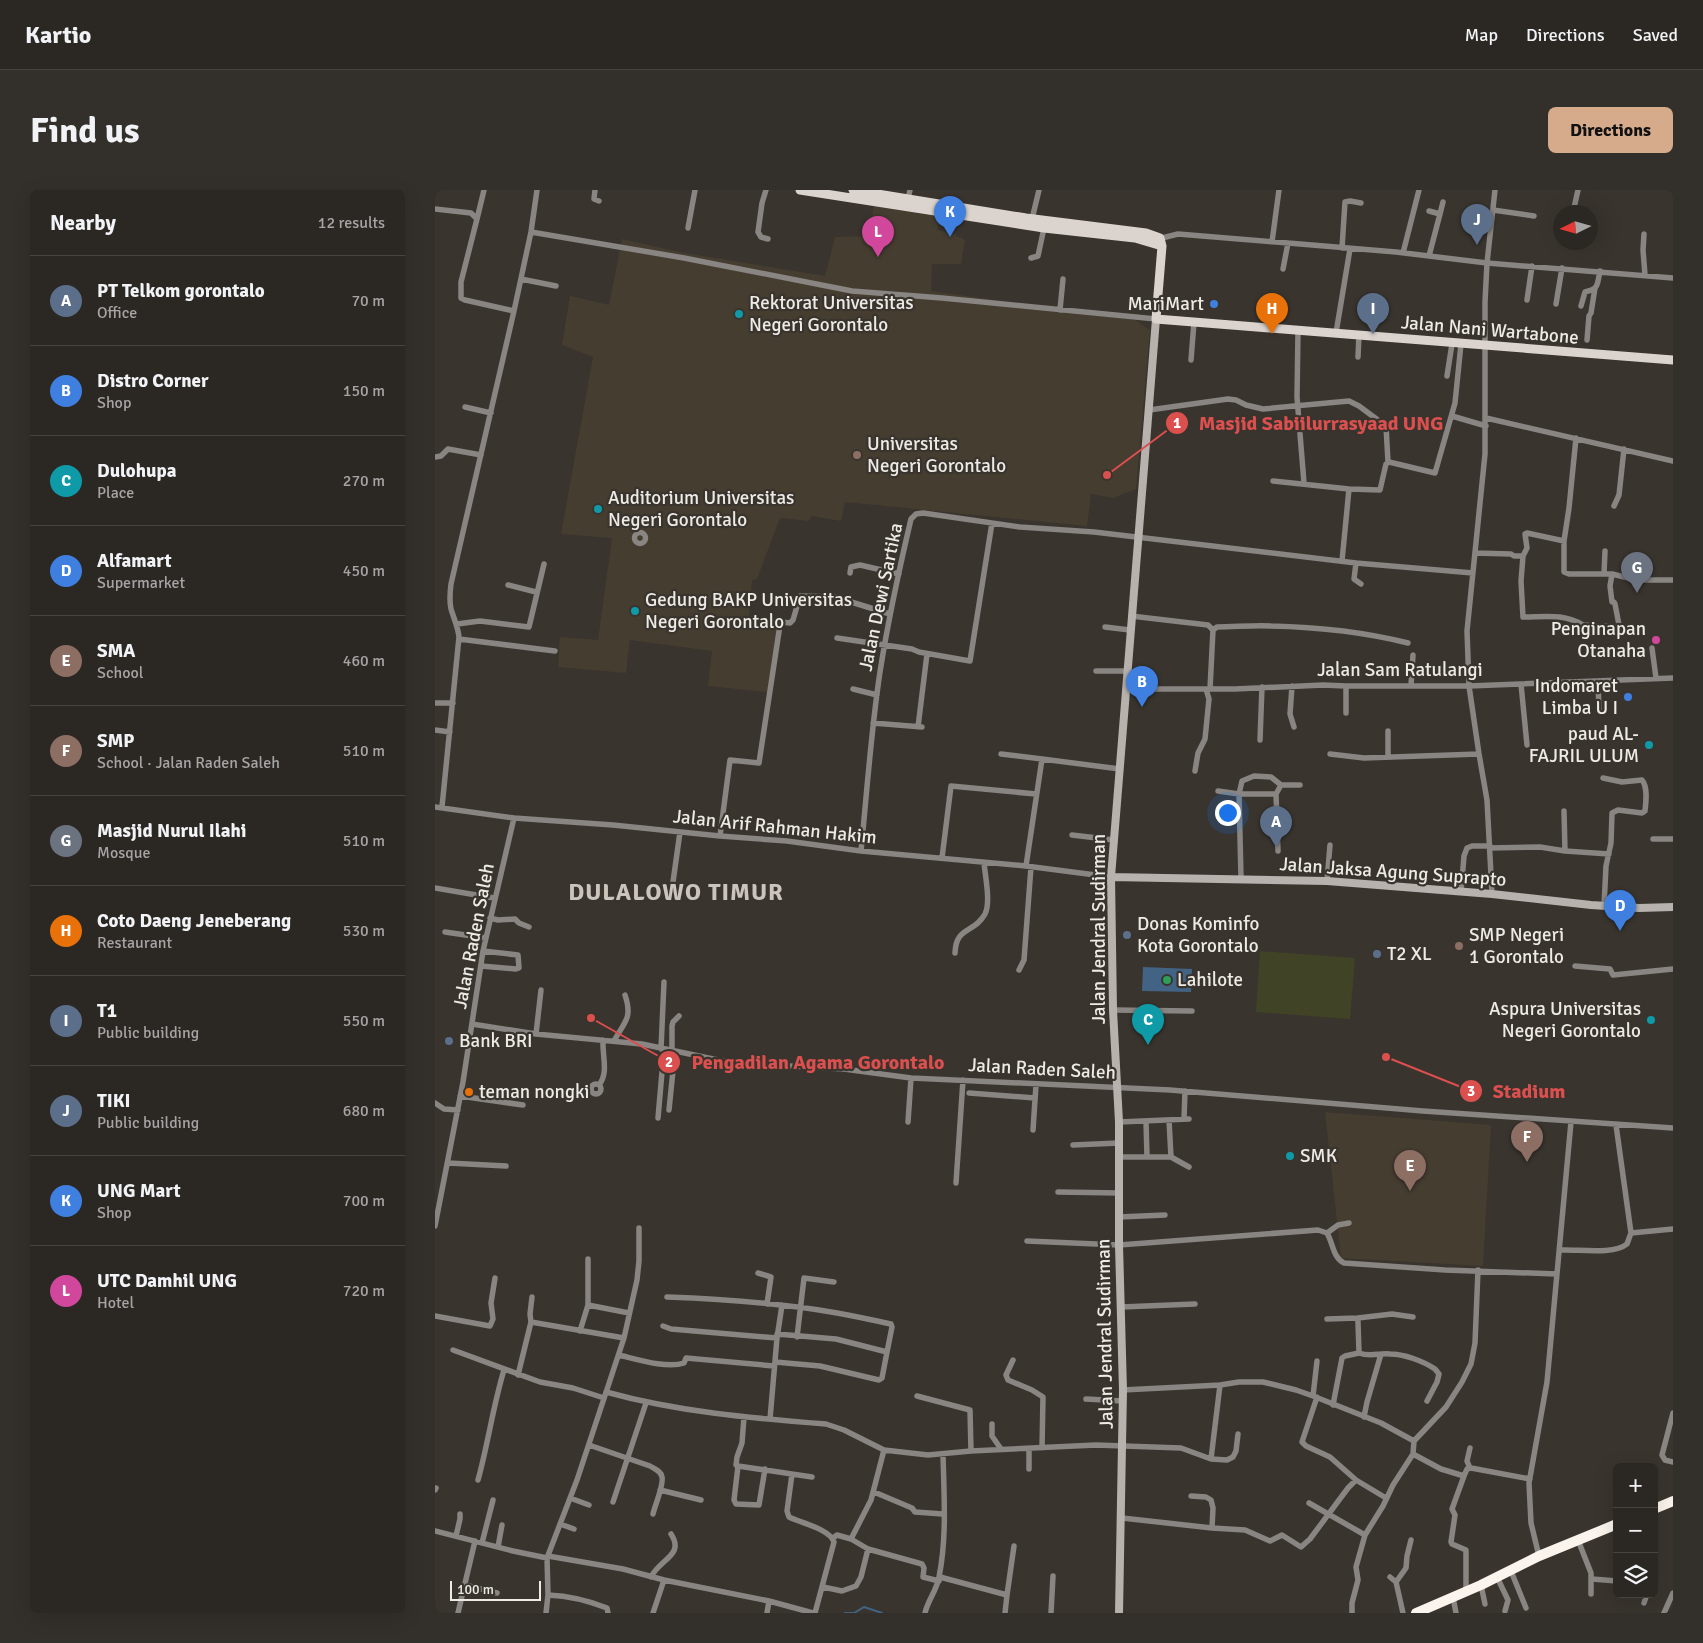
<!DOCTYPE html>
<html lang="en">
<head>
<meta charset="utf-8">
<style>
  :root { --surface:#2b2722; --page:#332f2a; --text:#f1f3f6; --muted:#a6a5a5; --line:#474440; --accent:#d6ab8b }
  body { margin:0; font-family:Signika,sans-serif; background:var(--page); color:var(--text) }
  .controls { position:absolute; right:15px; bottom:15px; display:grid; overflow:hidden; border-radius:8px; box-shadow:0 5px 20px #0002 }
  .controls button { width:45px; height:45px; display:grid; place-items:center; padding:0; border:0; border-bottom:1px solid var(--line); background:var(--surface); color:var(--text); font:25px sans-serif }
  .compass { position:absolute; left:1118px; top:15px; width:45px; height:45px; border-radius:50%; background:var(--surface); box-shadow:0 5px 20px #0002; rotate:265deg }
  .scale { position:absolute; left:15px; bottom:12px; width:91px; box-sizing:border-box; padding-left:5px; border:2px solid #eeebe7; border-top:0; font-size:14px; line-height:18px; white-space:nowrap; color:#eeebe7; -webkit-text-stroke:4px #39342e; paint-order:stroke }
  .you { position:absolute; left:792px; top:622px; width:18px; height:18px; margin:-12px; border:4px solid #fff; border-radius:50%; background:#1a73e8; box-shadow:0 0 0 8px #1a73e833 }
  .badge { display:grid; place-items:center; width:32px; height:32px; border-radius:50%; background:var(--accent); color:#fff; font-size:16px; font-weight:700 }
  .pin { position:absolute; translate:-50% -41px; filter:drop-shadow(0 1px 2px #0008) }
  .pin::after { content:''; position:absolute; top:26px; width:18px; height:15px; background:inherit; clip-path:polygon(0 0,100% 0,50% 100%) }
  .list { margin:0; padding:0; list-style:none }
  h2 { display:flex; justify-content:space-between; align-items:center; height:65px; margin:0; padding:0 20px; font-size:21px }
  h2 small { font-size:16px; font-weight:400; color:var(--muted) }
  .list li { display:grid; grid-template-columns:32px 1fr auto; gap:15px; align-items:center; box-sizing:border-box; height:90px; padding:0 20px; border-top:1px solid var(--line) }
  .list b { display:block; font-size:19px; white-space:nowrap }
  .list p { margin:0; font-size:16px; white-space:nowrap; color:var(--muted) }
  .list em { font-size:16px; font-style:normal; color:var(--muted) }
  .icon { flex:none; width:28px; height:28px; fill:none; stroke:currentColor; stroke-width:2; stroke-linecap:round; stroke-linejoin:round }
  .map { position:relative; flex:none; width:1238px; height:1423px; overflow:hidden; border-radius:8px }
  header { display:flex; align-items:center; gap:30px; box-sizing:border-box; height:70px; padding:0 25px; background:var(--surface); border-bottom:1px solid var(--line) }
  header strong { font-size:24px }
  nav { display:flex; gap:28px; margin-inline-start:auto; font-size:18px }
  .intro { display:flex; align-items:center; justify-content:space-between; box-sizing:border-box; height:120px; padding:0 30px }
  h1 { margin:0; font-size:35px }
  .button { padding:12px 22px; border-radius:8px; background:var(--accent); color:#111; font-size:18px; font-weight:700 }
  main { display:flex; gap:30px; padding:0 30px }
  aside { flex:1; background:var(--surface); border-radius:8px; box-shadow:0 5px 20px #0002 }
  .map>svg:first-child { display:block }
  .built { fill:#463d31 }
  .green { fill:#404326 }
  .water { fill:#426384 }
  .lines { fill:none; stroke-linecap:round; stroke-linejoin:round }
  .stream { stroke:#426384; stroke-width:2 }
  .street { stroke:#888582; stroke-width:5.5 }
  .secondary { stroke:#b7b2ad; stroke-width:8 }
  .primary { stroke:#dbd4ce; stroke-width:9 }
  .highway { stroke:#fbf4ec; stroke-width:10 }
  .shop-dot { fill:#3f7fe0; stroke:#39342e; stroke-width:2 }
  .culture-dot { fill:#0f9aa8; stroke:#39342e; stroke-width:2 }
  .education-dot { fill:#8d6e63; stroke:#39342e; stroke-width:2 }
  .hotel-dot { fill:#d1479c; stroke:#39342e; stroke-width:2 }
  .service-dot { fill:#5c6f8a; stroke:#39342e; stroke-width:2 }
  .leisure-dot { fill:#2e9e5b; stroke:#39342e; stroke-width:2 }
  .food-dot { fill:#e8710a; stroke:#39342e; stroke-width:2 }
  .labels { text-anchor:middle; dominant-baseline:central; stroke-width:4.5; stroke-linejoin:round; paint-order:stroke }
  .poi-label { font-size:19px; fill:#eeebe7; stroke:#39342e; text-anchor:start }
  .street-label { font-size:19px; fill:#eeebe7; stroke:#39342e }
  .district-label { font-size:24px; font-weight:bold; letter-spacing:1px; fill:#cac4bc; stroke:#39342e }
  .leader { fill:none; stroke:#db4f4e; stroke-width:2 }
  .callout-dot { fill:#db4f4e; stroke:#39342e; stroke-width:2 }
  .mark-label { font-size:15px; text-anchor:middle; font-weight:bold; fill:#fff }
  .callout-label { font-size:20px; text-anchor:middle; font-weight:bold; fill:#db4f4e; stroke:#39342e; stroke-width:4.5; stroke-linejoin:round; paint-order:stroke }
</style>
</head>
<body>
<header>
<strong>Kartio</strong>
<nav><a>Map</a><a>Directions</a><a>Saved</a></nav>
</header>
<div class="intro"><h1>Find us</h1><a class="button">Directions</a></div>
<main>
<aside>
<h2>Nearby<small>12 results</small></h2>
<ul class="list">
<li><span class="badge" style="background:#5c6f8a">A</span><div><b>PT Telkom gorontalo</b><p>Office</p></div><em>70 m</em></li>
<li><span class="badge" style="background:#3f7fe0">B</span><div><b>Distro Corner</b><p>Shop</p></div><em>150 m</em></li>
<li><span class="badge" style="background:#0f9aa8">C</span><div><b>Dulohupa</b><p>Place</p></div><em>270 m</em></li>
<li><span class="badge" style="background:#3f7fe0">D</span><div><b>Alfamart</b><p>Supermarket</p></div><em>450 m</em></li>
<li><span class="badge" style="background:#8d6e63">E</span><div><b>SMA</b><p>School</p></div><em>460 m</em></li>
<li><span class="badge" style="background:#8d6e63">F</span><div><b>SMP</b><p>School · Jalan Raden Saleh</p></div><em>510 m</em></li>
<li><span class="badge" style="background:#6b7280">G</span><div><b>Masjid Nurul Ilahi</b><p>Mosque</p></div><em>510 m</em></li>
<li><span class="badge" style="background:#e8710a">H</span><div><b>Coto Daeng Jeneberang</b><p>Restaurant</p></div><em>530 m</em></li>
<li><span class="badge" style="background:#5c6f8a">I</span><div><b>T1</b><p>Public building</p></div><em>550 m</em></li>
<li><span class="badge" style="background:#5c6f8a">J</span><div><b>TIKI</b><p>Public building</p></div><em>680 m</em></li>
<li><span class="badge" style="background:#3f7fe0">K</span><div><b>UNG Mart</b><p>Shop</p></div><em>700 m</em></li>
<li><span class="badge" style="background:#d1479c">L</span><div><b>UTC Damhil UNG</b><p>Hotel</p></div><em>720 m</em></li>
</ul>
</aside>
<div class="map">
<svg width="1238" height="1423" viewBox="0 0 1238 1423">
  <rect width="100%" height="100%" fill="#39342e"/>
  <!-- built -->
  <path class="built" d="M439,13L505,25L502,40L521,44V46L530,50L526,74H497L496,101L700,130L715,140L701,299L678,308L656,304L652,336L410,312L406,331L377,326L374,331L345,328L322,389L317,390L314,426L345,431L332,502L273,496L277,461L195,450L191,483L123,477L125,447L163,450L177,348L126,344L158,167L127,155L135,106L174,115L187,49L244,62L390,86L400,47L435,46Z
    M890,922L1056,935L1048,1076L906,1068Z"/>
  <!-- green -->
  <path class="green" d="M825,761L920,768L915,829L821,822Z"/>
  <!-- water -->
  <path class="water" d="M708,777L757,779L756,802L707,801Z"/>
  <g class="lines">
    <!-- stream -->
    <path class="stream" d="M410,1423H419L429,1417L447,1423"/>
    <!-- street -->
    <path class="street" d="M160,0L159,9L164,11
      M331,0L327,13L323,42L326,47L333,49
      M473,9L475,0
      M1139,18L1143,0
      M0,19L36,23L42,29L26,92V108L30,110L79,121
      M1058,20L1099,26
      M994,21L1005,24L994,66
      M1005,24L1008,12
      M42,29L49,0
      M597,29L604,0
      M253,38L260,0
      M96,42L249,68L417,101L507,108L721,129
      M1209,44L1208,60L1210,85
      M723,49L743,44L961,62L1052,73L1238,88
      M837,52L844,0
      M907,58L910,12L915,11L926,13
      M968,63L984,0
      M596,68L603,66L609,38
      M848,79L853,53
      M86,89L121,96
      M1092,110L1097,76
      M1121,114L1127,78
      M1146,116L1150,102C1164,99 1162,95 1165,81
      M625,120L628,89
      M863,141L862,207L869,293
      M901,143L915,59
      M1152,150L1154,126L1156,123L1160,98
      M923,167L924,145
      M756,170L759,132
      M1012,186L1017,154
      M30,217L56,223
      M714,220L793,209L801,210L811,215L828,219L914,211L924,216L951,236L953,272
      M1017,226L1051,236
      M1051,228L1238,271
      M1141,248L1134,318L1129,351V382L1134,384H1177L1202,390H1238
      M0,267L6,266L13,259L46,265
      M838,291L914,299L907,371
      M914,299L945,300L951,274L954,272L1000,283L1020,213L1026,154
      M1179,316L1184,305L1189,259
      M199.5 348a5.5 5.5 0 1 1 11 0a5.5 5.5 0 1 1-11 0Z
      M1040,363L1076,364L1079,366H1088L1092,358L1090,344L1092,343L1129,351
      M1088,366L1086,391L1088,427C1110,427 1128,423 1148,435L1182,437L1184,435L1180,414L1179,412H1177L1175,396L1177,384
      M921,373L919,389L926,394
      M415,383L416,377L425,375L464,384
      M1169,384L1170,361
      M73,395L101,402
      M696,426L773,435L778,440L775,499
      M22,434L45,431L94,437L109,374
      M670,437L695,440
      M778,440L782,437C800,437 818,435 836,436C882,437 929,442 973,453
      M402,448L477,459L484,462L535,471L557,333
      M24,449L120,461
      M1217,458L1221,488
      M661,481H693
      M1163,491L1164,521
      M1086,494L1092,555
      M976,495L978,465
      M857,496L855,524L859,537
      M911,496V523
      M418,499L442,505
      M692,499H800L888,495L911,496H1034L1238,488
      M0,513H18
      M438,533L487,537
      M483,537L492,464
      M0,540L15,542
      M825,550L827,497
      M566,564L607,569
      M895,564L929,568L1044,564
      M953,567V541
      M760,581L763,563L770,549L774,509L771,499
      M1168,588L1187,592L1207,590C1213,597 1211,612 1210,621L1207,623L1183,620L1177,623L1176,653L1171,676L1169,716
      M783,601L804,604L807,591L819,586L836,587L846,595
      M841,604L843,661
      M0,617L79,628L178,635L285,646L352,651L426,661L591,676L676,687
      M7,617L24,447C23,437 19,429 16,419C14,410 15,402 16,394L79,121L96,42L102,0
      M1129,621L1130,661
      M637,645L679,650
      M285,646L295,570L324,573L345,435L346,432L355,433L358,430L365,406L400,407L455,424
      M1218,649H1238
      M1055,658L1105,657L1130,661L1174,664
      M426,661C432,601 436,541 445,482C453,431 464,380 476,329L481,324L488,323L585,337L659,342L921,373L1038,383
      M507,668L516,596L601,604
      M591,676L607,569L685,579
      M806,688L804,604H841L846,595H865
      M892,691L895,655
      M238,692L245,642
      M0,698L59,708
      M1026,702L1029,666L1032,658L1037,656H1055
      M1057,704L1052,610L1044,564L1034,496L1032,441L1050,264V112L1052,73L1060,0
      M55,728L63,730L80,729L84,733L94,737
      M10,742L51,748
      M520,763C521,736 539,744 550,724C556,712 550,686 549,672
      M46,776L81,779L84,778L83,765L48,761
      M1140,776L1175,779L1178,785L1238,779
      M584,780L589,770L596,677
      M678,820L757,821
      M37,834L101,844L207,854L297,873L409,879L476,888L735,900L988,921L1238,938
      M101,844L106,800
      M179,851C189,832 198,829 190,805
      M226,859L229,792
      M237,860V836L238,832L244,826
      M156 899a5 5 0 1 1 10 0a5 5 0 1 1-10 0Z
      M164,895C174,882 167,866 168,850
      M534,903L600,908
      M25,906L88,915
      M0,913L9,919L23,920
      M234,920L240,861
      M223,928L229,859
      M749,929L750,901
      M711,931L712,967
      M473,932L476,888
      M684,932L754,929
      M1181,935L1196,1043L1238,1039
      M598,940L601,895
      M638,955L684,953
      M684,967H736L734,930
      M736,967L754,977
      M13,973L71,976
      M521,993L528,890
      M623,1002L684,1003
      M684,1027L730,1025
      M0,1036L28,892L48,761L79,628
      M892,1043L903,1035L914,1033
      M592,1051L684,1055L883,1040L892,1043C898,1053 898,1068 909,1073L1010,1080L1122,1084
      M1125,1060C1142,1059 1179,1065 1192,1054L1196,1043
      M323,1083L336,1087L332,1114
      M232,1107C287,1109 342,1113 396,1122C416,1125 436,1130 456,1134L457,1137L452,1162
      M153,1115V1069
      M686,1117L760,1114
      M0,1126L55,1136L58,1129L56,1113L60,1088
      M923,1128L957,1124L978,1127
      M892,1129L923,1128V1132L924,1163L910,1166L907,1168L898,1215
      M96,1132L189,1148
      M228,1136L236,1139L342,1148
      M145,1141L153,1115L194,1123
      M362,1147L369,1088L399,1092
      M18,1160L105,1192L138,1198L169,1208
      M924,1163C935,1167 943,1163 955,1164C969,1164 988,1171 1000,1179L1004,1184L1002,1192L992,1211
      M184,1165C201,1169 232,1179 249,1173L251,1168L339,1176
      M578,1170L571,1185L573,1190L597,1200L608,1207L607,1258
      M340,1172L385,1176L444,1190L447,1188L452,1162L401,1149L342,1144
      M83,1185L96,1132L95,1124L97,1107
      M688,1200L785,1195L804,1192H828L861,1200L878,1206L946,1233L979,1251
      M171,1202C243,1222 316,1228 391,1234L409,1240L449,1260L493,1265L536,1261L661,1255L746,1258L776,1269L792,1270L798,1267L801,1261L803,1244
      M482,1206L535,1220L536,1261
      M878,1206L882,1171
      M882,1207L867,1252L871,1256L895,1267L921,1290
      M651,1209L688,1211
      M1238,1223L1227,1265L1230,1270L1238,1272
      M929,1227L932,1212L946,1164
      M335,1229L342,1148L347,1115
      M557,1234V1246L566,1259
      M154,1255L215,1276C220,1279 226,1281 227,1287C229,1295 220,1315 218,1324
      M978,1264L1006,1279L1029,1286L1032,1279L1036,1278L1095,1289
      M776,1269L785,1195
      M303,1276L301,1275L302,1267L307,1253L309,1227
      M1035,1278L1032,1271L1035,1258
      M330,1279L324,1315L301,1314L299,1310L303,1276L377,1287
      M594,1279V1259
      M357,1284L352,1321L354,1327C366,1333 395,1339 399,1352L380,1423
      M1029,1286L1017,1319L1020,1325L1016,1352L1017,1354L1031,1360V1402
      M43,1290C53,1254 58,1216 69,1180
      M0,1300L1,1298
      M225,1300L266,1310
      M439,1302L477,1318L480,1322L508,1324
      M756,1306L771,1307L776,1310L778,1318L777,1338
      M135,1308L154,1315
      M178,1312L211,1213
      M874,1313L930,1345
      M687,1328L777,1338L810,1340L835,1351L847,1345L866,1357L875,1349L913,1298L921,1290L951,1308
      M125,1334L139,1339
      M0,1341L78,1361L112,1368
      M21,1346L25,1329V1324
      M398,1348L402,1345L416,1349L436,1310L449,1260
      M416,1349L433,1359L487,1374L489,1378L488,1387L504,1391
      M1143,1350L1156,1383V1404
      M47,1353L58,1310
      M63,1357L67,1335
      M113,1366L188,1379L229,1390L334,1411L378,1423
      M1104,1366L1096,1333L1094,1293L1112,1192L1136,932
      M1076,1381L1091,1418
      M216,1387C225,1369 250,1365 236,1344
      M505,1387L572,1405L570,1423
      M955,1387L961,1392L968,1423
      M1062,1387L1073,1410L1070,1421
      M1157,1389L1182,1391
      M961,1392L971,1378L972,1366L976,1350
      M30,1395L62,1403
      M1046,1395L1050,1414
      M388,1397L407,1401L421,1396L426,1387L433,1359
      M1206,1404L1211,1407L1209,1413
      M113,1405C135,1406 152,1410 172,1418L173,1423
      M572,1405L579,1356
      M1018,1407L1021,1423
      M23,1423L40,1351
      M111,1423L113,1405L112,1368L142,1290L189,1148L202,1090L204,1071V1038
      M218,1423L229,1390
      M332,1423L334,1411
      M490,1423C493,1410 502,1400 504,1387C512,1348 509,1305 508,1264
      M616,1423L618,1386
      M917,1423V1413L923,1390L921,1377L930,1345L948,1316L958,1295L978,1264L979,1251L1011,1217L1027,1192L1036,1174L1040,1153L1043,1080
      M1229,1423L1238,1403"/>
    <!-- secondary -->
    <path class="secondary" d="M676,687L892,691L1057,704L1156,715L1204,718L1238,717
      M684,1423L688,1200L684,1055V932L678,820L676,687L721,129"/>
    <!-- primary -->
    <path class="primary" d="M365,0L609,38L700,48L727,56
      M418,0L591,28L711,43L725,48L727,56L721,129L1238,170"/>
    <!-- highway -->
    <path class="highway" d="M1219,1319L1238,1311
      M981,1423L1046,1395L1104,1366L1182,1334"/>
  </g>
  <!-- markers -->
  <g class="shop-dot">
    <circle cx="779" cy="114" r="5"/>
    <circle cx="1193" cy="507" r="5"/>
  </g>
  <g class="culture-dot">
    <circle cx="304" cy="124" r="5"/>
    <circle cx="163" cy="319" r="5"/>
    <circle cx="200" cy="421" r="5"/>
    <circle cx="1214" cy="555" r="5"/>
    <circle cx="1216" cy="830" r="5"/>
    <circle cx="855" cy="966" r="5"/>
  </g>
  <g class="education-dot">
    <circle cx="422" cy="265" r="5"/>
    <circle cx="1024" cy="756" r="5"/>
  </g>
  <circle class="hotel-dot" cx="1221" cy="450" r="5"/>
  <g class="service-dot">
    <circle cx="692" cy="745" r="5"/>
    <circle cx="942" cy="764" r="5"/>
    <circle cx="14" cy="851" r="5"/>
  </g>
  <circle class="leisure-dot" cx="732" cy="790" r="5"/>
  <circle class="food-dot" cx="34" cy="902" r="5"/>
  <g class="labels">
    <!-- poi labels -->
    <g class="poi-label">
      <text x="314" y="113">Rektorat Universitas<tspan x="314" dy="22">Negeri Gorontalo</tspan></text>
      <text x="769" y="114" text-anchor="end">MariMart</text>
      <text x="432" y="254">Universitas<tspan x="432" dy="22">Negeri Gorontalo</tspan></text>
      <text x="173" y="308">Auditorium Universitas<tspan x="173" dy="22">Negeri Gorontalo</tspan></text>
      <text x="210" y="410">Gedung BAKP Universitas<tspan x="210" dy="22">Negeri Gorontalo</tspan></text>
      <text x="1211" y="439" text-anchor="end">Penginapan<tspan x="1211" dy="22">Otanaha</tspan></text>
      <text x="1183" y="496" text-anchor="end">Indomaret<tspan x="1183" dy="22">Limba U I</tspan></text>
      <text x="1204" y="544" text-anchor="end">paud AL-<tspan x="1204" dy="22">FAJRIL ULUM</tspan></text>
      <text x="702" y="734">Donas Kominfo<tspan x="702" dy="22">Kota Gorontalo</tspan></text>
      <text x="1034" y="745">SMP Negeri<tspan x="1034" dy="22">1 Gorontalo</tspan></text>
      <text x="952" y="764">T2 XL</text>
      <text x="742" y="790">Lahilote</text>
      <text x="1206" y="819" text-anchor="end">Aspura Universitas<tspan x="1206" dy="22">Negeri Gorontalo</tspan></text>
      <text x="24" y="851">Bank BRI</text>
      <text x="44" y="902">teman nongki</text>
      <text x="865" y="966">SMK</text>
    </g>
    <!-- street labels -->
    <g class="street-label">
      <text transform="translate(1055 140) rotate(5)">Jalan Nani Wartabone</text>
      <text transform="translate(446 407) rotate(-78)">Jalan Dewi Sartika</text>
      <text x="965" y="480">Jalan Sam Ratulangi</text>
      <text transform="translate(340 637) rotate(6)">Jalan Arif Rahman Hakim</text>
      <text transform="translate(958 682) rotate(4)">Jalan Jaksa Agung Suprapto</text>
      <text transform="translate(664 739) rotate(-90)">Jalan Jendral Sudirman</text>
      <text transform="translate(39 746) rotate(-79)">Jalan Raden Saleh</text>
      <text transform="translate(607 879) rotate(3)">Jalan Raden Saleh</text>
      <text transform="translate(670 1144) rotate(-91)">Jalan Jendral Sudirman</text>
    </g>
    <!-- district labels -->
    <g class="district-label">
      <text x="241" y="702">DULALOWO TIMUR</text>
    </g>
  </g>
  <!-- callouts -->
  <path class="leader" d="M672 285L742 233M156 828L234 872M951 867L1036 901"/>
  <g class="callout-dot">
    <circle cx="672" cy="285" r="5"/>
    <circle cx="156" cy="828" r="5"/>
    <circle cx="951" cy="867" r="5"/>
    <circle cx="742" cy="233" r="12"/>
    <circle cx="234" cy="872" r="12"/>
    <circle cx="1036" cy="901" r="12"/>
  </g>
  <g class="mark-label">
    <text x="742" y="238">1</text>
    <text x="234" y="877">2</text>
    <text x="1036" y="906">3</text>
  </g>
  <g class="callout-label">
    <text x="886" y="240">Masjid Sabiilurrasyaad UNG</text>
    <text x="383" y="879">Pengadilan Agama Gorontalo</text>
    <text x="1094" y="908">Stadium</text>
  </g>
</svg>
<div class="controls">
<button>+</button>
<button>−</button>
<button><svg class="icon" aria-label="layers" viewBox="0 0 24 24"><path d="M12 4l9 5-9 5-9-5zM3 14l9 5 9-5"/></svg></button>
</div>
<svg class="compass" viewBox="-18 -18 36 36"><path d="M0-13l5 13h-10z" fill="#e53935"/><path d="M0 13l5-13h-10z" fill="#a6a5a5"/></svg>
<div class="scale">100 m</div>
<div class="you"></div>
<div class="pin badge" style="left:841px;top:657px;background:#5c6f8a">A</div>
<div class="pin badge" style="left:707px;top:517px;background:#3f7fe0">B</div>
<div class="pin badge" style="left:713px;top:855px;background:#0f9aa8">C</div>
<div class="pin badge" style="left:1185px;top:741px;background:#3f7fe0">D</div>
<div class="pin badge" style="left:975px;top:1001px;background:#8d6e63">E</div>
<div class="pin badge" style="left:1092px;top:972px;background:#8d6e63">F</div>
<div class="pin badge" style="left:1202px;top:403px;background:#6b7280">G</div>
<div class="pin badge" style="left:837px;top:144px;background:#e8710a">H</div>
<div class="pin badge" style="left:938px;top:144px;background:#5c6f8a">I</div>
<div class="pin badge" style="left:1042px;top:55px;background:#5c6f8a">J</div>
<div class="pin badge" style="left:515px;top:47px;background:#3f7fe0">K</div>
<div class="pin badge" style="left:443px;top:67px;background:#d1479c">L</div>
</div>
</main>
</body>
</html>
